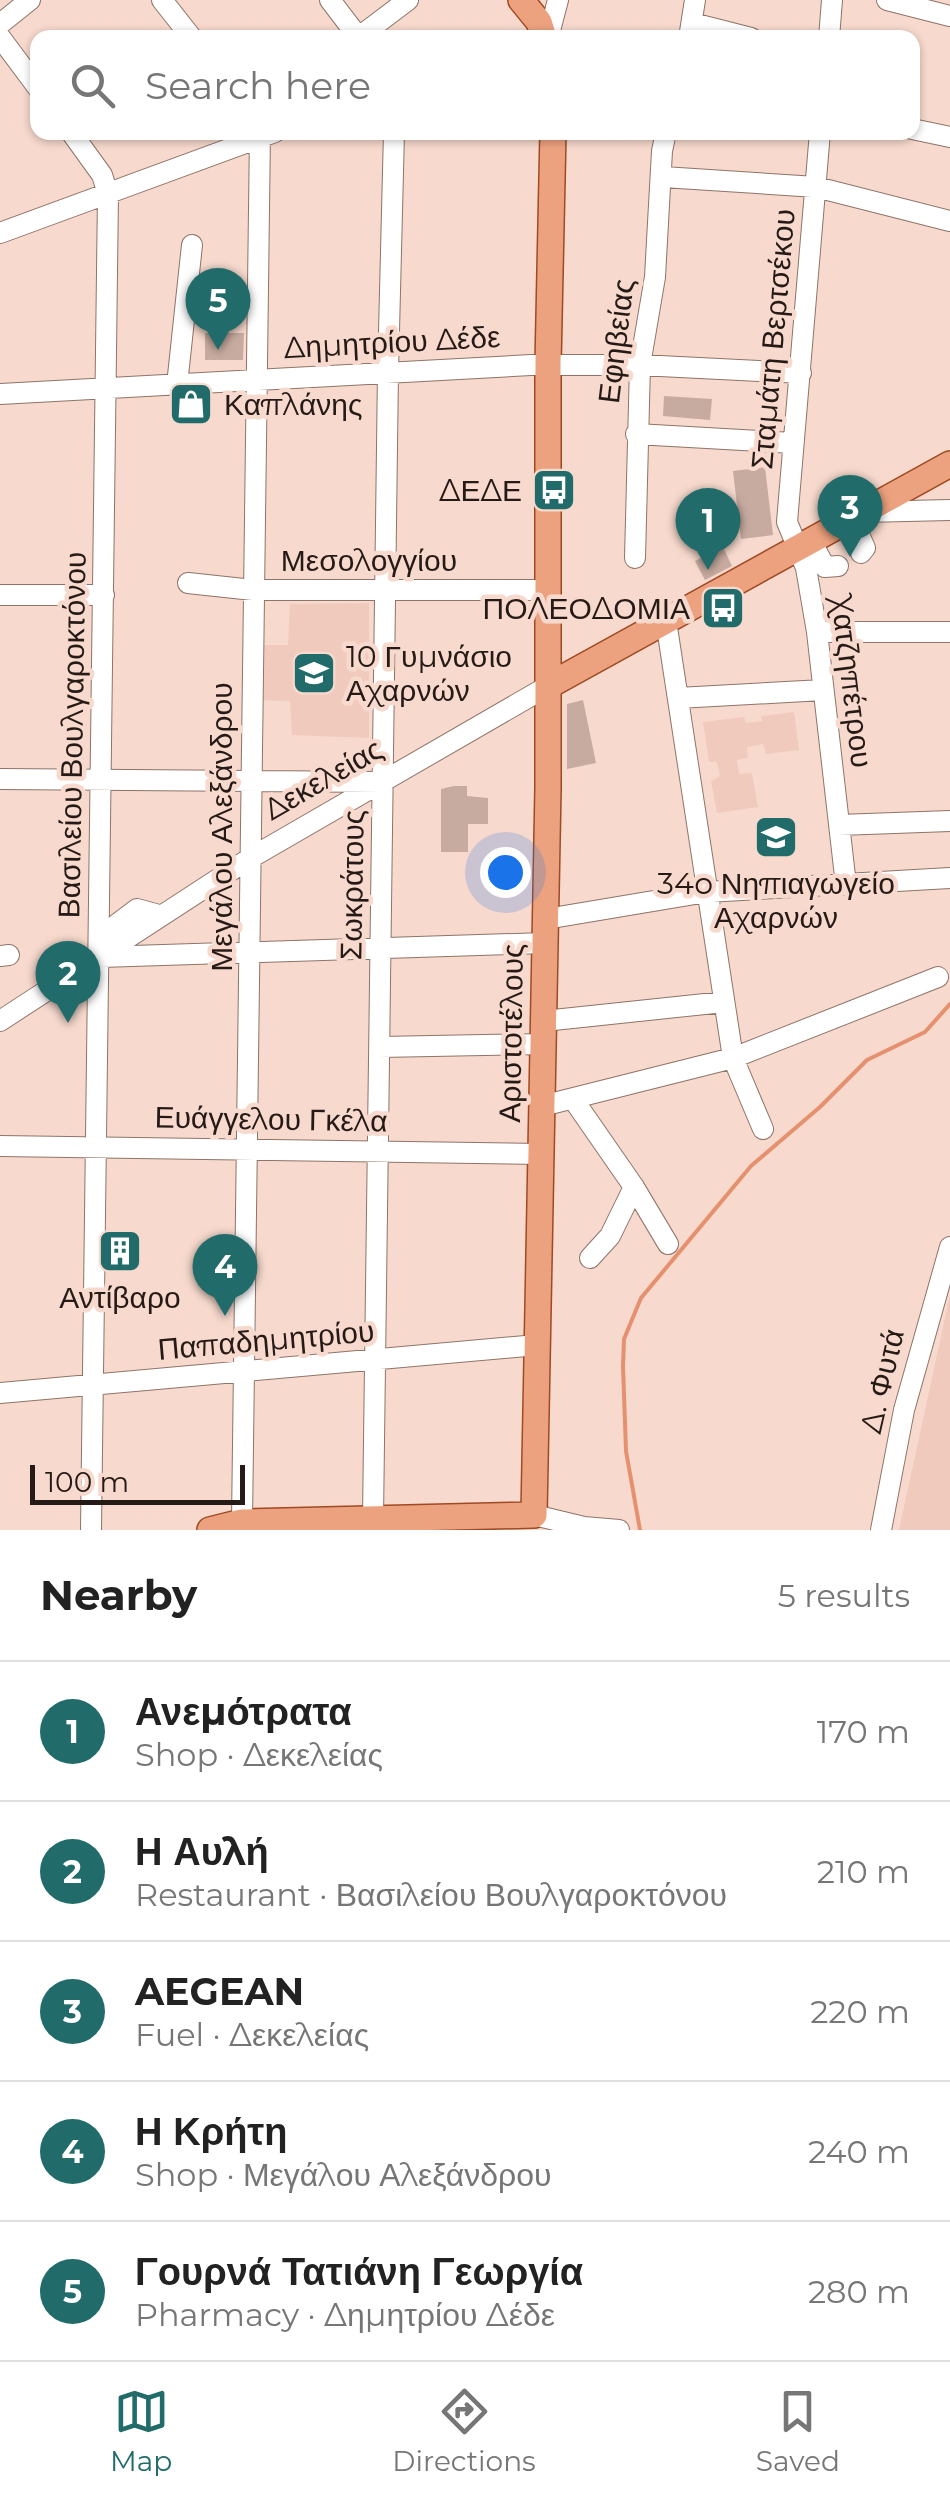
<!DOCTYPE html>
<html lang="en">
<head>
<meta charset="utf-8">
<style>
  :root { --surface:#fff; --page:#f6f6f6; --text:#222; --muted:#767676; --line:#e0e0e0; --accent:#216c6a }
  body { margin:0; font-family:Montserrat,sans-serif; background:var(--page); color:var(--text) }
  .scale { position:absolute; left:30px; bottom:25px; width:215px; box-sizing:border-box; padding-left:10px; border:5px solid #251a16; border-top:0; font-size:28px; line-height:35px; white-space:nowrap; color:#251a16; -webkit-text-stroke:8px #f7d9cd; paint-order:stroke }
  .you { position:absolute; left:505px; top:872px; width:35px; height:35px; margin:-25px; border:8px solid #fff; border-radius:50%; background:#1a73e8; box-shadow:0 0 0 15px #1a73e833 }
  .badge { display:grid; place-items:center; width:65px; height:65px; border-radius:50%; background:var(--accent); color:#fff; font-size:32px; font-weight:700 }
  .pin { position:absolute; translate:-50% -82px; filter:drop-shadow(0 2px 5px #0008) }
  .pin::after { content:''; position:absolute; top:52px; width:35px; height:30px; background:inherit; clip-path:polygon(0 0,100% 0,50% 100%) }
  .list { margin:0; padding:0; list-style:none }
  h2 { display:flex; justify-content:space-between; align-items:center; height:130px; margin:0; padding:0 40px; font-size:42px }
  h2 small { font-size:32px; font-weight:400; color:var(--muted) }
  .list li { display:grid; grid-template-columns:65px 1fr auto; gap:30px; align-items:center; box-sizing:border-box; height:140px; padding:0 40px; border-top:2px solid var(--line) }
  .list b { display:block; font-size:38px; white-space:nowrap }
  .list p { margin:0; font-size:32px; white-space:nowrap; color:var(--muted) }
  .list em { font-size:32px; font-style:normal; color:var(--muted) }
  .icon { flex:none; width:55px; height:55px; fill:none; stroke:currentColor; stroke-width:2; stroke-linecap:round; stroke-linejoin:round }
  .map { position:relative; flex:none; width:950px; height:1530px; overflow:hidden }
  .search { position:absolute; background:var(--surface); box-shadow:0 2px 8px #0004; left:30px; right:30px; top:30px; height:110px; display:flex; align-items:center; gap:25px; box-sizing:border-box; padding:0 35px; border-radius:20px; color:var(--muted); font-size:38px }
  .sheet { height:830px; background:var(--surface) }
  nav { display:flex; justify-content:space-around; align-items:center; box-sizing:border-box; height:140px; border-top:2px solid var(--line); background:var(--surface); font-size:28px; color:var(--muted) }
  nav a { display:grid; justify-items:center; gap:5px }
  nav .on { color:var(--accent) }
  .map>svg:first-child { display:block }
  .built { fill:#f0cbbd }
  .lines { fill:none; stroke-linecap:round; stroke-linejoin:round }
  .stream { stroke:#e5916f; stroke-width:4 }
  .building { fill:#c8aba0 }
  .minor-casing { stroke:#8e7469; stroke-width:22 }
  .major-casing { stroke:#9f4a23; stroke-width:28 }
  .minor { stroke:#fff; stroke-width:20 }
  .major { stroke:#eda27f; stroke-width:25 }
  .labels { text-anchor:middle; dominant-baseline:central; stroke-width:9; stroke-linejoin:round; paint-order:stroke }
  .street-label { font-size:30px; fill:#251a16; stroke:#f7d9cd }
  .poi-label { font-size:30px; fill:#251a16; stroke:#f7d9cd; text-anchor:start }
</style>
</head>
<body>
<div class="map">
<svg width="950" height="1530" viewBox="0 0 950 1530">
  <rect width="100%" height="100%" fill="#f7d9cd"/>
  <!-- built -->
  <path class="built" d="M369,603V738L292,735L290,701L258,700L259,645H288L290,604Z
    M794,712L799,750L766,754L763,744L747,747L748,758L737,760L739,774L752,773L758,807L717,813L711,781L720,776L717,762H709L703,722L744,717L746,723L762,721L761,716Z
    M791,817L795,854L762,858L757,821Z
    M950,1295V1530H899Z"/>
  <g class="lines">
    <!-- stream -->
    <path class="stream" d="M640,1530L626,1451L623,1366L624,1339L641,1298L751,1166L820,1107L867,1060L925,1032L950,1004"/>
  </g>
  <!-- building -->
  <path class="building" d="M205,333H244L243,360H205Z
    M664,396L712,399L710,420L663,416Z
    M765,467L773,535L741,539L733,471Z
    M723,547L732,566L705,580L695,561Z
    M583,700L596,763L567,769V704Z
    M454,786H467V796L488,798V824H468V852H441V789Z"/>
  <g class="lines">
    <!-- minor casing -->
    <g class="minor-casing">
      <path id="minor" d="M162,0L192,38
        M330,0L359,38
        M887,0L950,16
        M692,23L751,38
        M0,24L30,0
        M0,37L38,88
        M359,37L408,0
        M548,38L558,0
        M689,38L695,0
        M829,38L832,0
        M912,129L950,137
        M71,132L102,175L108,194L91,1530
        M820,132L787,522L806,568L817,632L846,885
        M663,177L816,187L950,221
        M0,233L275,132
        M177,385L192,245
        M0,394L531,365H640L801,373
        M636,434L793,443
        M864,512L950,510
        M852,518L865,548L861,553
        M811,541L825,567L838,566
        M635,558L640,365L655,277L662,151L666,132
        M188,583L253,590H549
        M0,595H104
        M666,621L733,1058L763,1129
        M817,632H950
        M678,698L823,690
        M0,779L381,782
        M839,825L950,821
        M546,919L707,892L950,878
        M118,944L117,924L137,909L159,915
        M0,956L9,955
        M101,957L545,943
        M0,1021L252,857L548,686
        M544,1021L724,1002
        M380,1047L543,1044
        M573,1099L634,1187L668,1244
        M542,1106L733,1058L938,977
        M0,1146L541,1154
        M590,1258L610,1236L634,1187
        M0,1393L537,1345
        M534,1515L584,1527L619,1530
        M373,1518L388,371L394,132
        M233,1530L242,1522L260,132
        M881,1530L904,1410L950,1247"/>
    </g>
    <!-- major casing -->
    <g class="major-casing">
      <path id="major" d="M521,0L539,22L544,38
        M548,686L950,464
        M210,1530L242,1522L534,1515L548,788V364L553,132"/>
    </g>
    <!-- minor -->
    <use href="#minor" class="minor"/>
    <!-- major -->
    <use href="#major" class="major"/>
  </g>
  <!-- icons -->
  <defs>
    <g id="shop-square" transform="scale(2.25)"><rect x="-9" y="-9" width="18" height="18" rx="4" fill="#216c6a" stroke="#f7d9cd"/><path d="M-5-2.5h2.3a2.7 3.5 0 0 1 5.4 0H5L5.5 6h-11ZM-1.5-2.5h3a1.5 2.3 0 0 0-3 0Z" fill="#fff"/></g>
    <g id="bus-square" transform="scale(2.25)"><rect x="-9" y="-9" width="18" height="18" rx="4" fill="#216c6a" stroke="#f7d9cd"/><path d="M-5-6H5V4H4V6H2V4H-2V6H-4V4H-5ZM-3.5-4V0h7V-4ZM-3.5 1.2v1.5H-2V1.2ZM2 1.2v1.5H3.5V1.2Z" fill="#fff"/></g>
    <g id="school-square" transform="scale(2.25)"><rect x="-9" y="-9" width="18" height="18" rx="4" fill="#216c6a" stroke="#f7d9cd"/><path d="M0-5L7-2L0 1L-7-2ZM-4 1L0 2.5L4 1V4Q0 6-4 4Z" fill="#fff"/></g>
    <g id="building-square" transform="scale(2.25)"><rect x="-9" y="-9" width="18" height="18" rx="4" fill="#216c6a" stroke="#f7d9cd"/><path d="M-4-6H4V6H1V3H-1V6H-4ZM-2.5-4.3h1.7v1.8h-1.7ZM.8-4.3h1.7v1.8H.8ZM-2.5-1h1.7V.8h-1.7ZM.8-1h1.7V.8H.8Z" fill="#fff"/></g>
  </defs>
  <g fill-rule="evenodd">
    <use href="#shop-square" x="191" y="404"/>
    <use href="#bus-square" x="554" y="490"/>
    <use href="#bus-square" x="723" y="608"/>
    <use href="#school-square" x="314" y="673"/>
    <use href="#school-square" x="776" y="837"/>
    <use href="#building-square" x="120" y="1251"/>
  </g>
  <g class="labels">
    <!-- street labels -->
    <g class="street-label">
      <text transform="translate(773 339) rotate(-85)">Σταμάτη Βερτσέκου</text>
      <text transform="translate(616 341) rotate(-83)">Εφηβείας</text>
      <text transform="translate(392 342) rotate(-3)">Δημητρίου Δέδε</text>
      <text x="369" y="560">Μεσολογγίου</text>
      <text transform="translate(852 682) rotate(83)">Χατζηπέτρου</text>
      <text transform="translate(72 735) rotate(-89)">Βασιλείου Βουλγαροκτόνου</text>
      <text transform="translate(323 779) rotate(-30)">Δεκελείας</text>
      <text transform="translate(221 827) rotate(-90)">Μεγάλου Αλεξάνδρου</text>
      <text transform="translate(352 885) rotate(-89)">Σωκράτους</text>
      <text transform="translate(511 1033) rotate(-89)">Αριστοτέλους</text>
      <text transform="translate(271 1119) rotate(1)">Ευάγγελου Γκέλα</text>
      <text transform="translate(266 1340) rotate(-5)">Παπαδημητρίου</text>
      <text transform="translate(882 1381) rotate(-77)">Δ. Φυτά</text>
    </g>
    <!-- poi labels -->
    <g class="poi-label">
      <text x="224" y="404">Καπλάνης</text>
      <text x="522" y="490" text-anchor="end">ΔΕΔΕ</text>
      <text x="690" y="608" text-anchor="end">ΠΟΛΕΟΔΟΜΙΑ</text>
      <text x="346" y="656">10 Γυμνάσιο<tspan x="346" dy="34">Αχαρνών</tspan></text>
      <text x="776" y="883" text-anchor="middle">34o Νηπιαγωγείο<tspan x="776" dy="34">Αχαρνών</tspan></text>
      <text x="120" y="1297" text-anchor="middle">Αντίβαρο</text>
    </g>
  </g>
</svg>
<div class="scale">100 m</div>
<div class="you"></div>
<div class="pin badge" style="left:708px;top:570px">1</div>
<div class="pin badge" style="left:68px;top:1023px">2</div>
<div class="pin badge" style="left:850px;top:557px">3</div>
<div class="pin badge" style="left:225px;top:1316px">4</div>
<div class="pin badge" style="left:218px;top:350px">5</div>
<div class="search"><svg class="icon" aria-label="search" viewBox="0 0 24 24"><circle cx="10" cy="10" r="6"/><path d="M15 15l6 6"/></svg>Search here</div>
</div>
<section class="sheet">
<h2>Nearby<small>5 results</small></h2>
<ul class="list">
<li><span class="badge">1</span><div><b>Ανεμότρατα</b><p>Shop · Δεκελείας</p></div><em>170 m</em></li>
<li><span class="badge">2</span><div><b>Η Αυλή</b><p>Restaurant · Βασιλείου Βουλγαροκτόνου</p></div><em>210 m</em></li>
<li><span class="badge">3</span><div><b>AEGEAN</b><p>Fuel · Δεκελείας</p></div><em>220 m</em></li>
<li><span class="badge">4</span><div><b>Η Κρήτη</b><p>Shop · Μεγάλου Αλεξάνδρου</p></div><em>240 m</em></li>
<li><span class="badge">5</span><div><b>Γουρνά Τατιάνη Γεωργία</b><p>Pharmacy · Δημητρίου Δέδε</p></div><em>280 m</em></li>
</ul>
</section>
<nav>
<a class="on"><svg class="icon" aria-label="map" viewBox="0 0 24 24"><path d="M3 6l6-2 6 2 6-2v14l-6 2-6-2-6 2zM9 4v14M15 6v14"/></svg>Map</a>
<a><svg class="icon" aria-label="directions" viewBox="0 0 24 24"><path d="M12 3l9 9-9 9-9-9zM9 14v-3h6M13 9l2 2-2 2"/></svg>Directions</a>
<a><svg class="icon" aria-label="saved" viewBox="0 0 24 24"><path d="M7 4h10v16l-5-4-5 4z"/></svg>Saved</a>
</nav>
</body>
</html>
